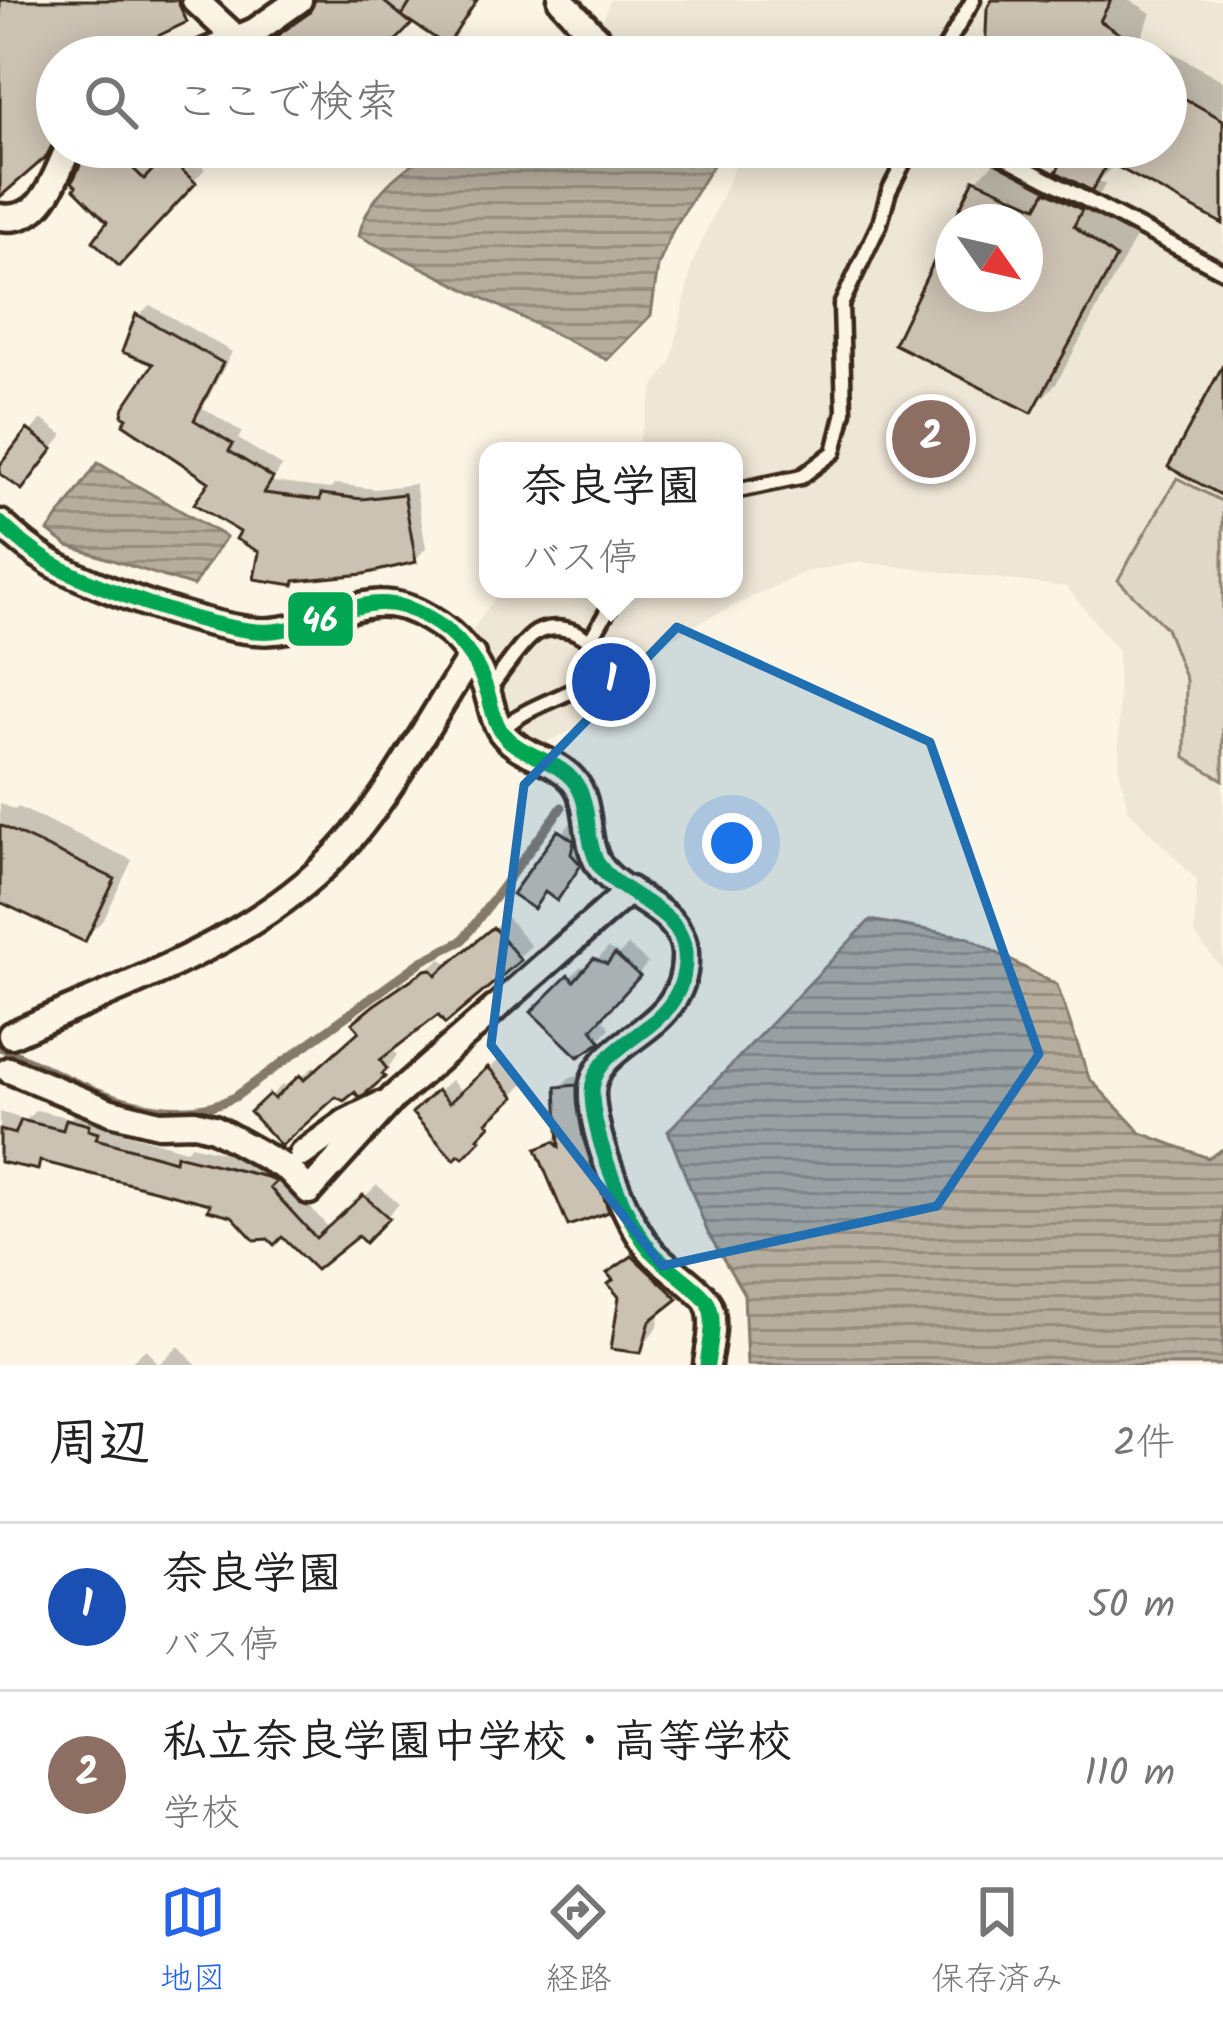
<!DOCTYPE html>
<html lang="ja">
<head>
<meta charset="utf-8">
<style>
  :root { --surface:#fff; --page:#f2f2f2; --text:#222; --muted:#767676; --line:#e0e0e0; --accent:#2563eb }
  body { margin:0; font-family:Kalam,"Klee One",sans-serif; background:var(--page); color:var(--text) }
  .compass { position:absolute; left:935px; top:204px; width:108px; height:108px; border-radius:50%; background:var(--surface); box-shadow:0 6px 30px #0003; rotate:124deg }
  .you { position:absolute; left:732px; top:843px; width:42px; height:42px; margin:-30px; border:9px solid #fff; border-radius:50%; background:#1a73e8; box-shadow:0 0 0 18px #1a73e833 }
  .badge { display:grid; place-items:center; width:78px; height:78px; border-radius:50%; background:var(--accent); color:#fff; font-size:39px; font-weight:700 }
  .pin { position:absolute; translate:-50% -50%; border:6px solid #fff; box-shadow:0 3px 12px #0006 }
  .popup { position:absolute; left:479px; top:442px; width:264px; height:156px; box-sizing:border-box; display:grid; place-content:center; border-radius:24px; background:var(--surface); filter:drop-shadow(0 3px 9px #0005); font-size:39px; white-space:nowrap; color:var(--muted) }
  .popup b { font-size:45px; color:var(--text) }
  .popup::after { content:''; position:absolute; left:50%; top:100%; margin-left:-24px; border:24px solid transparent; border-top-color:var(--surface) }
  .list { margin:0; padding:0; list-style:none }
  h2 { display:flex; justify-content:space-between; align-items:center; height:156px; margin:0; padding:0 48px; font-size:51px }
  h2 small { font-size:39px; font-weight:400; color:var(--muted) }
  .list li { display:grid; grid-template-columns:78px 1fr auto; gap:36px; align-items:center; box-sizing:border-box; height:168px; padding:0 48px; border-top:3px solid var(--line) }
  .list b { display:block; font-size:45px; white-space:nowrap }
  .list p { margin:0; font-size:39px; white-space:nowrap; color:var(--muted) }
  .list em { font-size:39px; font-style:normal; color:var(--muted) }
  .icon { flex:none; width:66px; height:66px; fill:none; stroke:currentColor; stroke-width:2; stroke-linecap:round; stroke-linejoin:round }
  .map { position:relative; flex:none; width:1223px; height:1365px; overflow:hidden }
  .search { position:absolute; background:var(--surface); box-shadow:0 6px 30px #0003; left:36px; right:36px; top:36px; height:132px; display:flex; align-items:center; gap:30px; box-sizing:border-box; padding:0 42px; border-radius:66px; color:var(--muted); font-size:45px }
  .sheet { height:492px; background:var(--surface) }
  nav { display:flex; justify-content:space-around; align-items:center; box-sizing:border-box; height:168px; border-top:3px solid var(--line); background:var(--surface); font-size:33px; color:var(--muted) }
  nav a { display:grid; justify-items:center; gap:6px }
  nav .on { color:var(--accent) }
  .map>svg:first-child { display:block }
  .built { fill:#eee6d6; fill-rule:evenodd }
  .grass { fill:#e0d8c8; stroke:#8e8173; stroke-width:3 }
  .water { fill:url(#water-rules); stroke:#85796b; stroke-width:3 }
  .shadow { fill:#0003 }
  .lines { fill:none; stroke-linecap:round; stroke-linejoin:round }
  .stream { stroke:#85796b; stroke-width:9 }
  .building { fill:#ccc2b3; stroke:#3b2a1e; stroke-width:3; fill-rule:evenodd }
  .service-casing { stroke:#3b2a1e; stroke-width:21 }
  .minor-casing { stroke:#3b2a1e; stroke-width:33 }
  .service { stroke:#fcf5e5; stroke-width:12 }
  .minor { stroke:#fcf5e5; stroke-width:24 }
  .bus-1-casing { stroke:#fcf5e5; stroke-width:24 }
  .bus-1 { stroke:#00a651; stroke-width:15 }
  .marked { fill:#1f6fb2; fill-opacity:0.2; stroke:#1f6fb2; stroke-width:9; stroke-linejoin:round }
  .line-badge { stroke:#fcf5e5; stroke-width:4.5 }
  .badge-label { font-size:33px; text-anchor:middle; font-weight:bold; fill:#fff }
</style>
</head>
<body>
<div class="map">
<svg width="1223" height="1365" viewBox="0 0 1223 1365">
  <defs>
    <pattern id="water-rules" width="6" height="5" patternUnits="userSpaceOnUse" patternTransform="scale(3)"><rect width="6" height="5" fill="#b7ad9e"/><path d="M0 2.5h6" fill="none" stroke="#968d80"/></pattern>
  </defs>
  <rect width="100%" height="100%" fill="#fcf5e5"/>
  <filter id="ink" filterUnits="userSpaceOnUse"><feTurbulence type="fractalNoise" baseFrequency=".00833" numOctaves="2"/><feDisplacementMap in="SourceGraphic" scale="24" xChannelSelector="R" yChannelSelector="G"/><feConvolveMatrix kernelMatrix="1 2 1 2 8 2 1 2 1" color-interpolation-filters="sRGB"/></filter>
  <g filter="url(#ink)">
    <!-- built -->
    <path class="built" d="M610,0H1223V970L1194,933L1197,880L1128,810L1119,768L1118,651L1067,587L860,562L805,572L704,620L642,657L619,697L593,721L544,743L520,729L504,704L496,674L469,635L501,589H734V451H636L654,387L672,360L692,264L736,164L734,147H1166V57H634L600,29ZM953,222H1025V294H953Z"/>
    <!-- grass -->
    <path class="grass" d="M1177,478L1223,502V780L1185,758L1186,680L1166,628L1118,580Z"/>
    <!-- water -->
    <path class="water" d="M440,147H693L713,165L673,230L658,266L651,315L607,360L359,236C367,194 405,166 440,147Z
      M98,463L226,537L193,586L68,546L48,531Z
      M870,920L967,937L1057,985L1089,1078L1141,1133L1208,1158L1223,1149V1365H747L744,1294L708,1233L668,1131Z"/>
    <!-- shadow -->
    <path class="shadow" d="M0,0H199L201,4L185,19L107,57H57V140L5,188L0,183Z
      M317,0H408L413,4L416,0H476L447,42L412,19L376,57H225L290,29L313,11Z
      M995,0H1130L1151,13L1142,35L1223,81V221L1116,163L1099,181L1105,184L1097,200L1139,232L1056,384L1031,409L898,343L953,228V294H1025V222H956L976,181L1001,156L1060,182L1067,174L1074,147H1166V57H988Z
      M93,147H135L158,169L182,147L205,169L119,262Z
      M150,305L232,352L203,408L242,432L238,439L282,466L272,482L330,489L335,484L375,489L415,484L426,548L415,560L262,551L244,531L213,481L157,363L126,351L139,315Z
      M41,419L63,435L33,474L0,470Z
      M0,803L15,810L18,807L132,860L104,919L85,938L0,892Z
      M573,820L584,828L591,851L556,897L547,890L533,905L516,893Z
      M507,917L531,946L446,1019L439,1011L391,1048L397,1055L383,1075L356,1088L254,1113L283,1084L288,1089L314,1066L318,1070L363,1031L368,1011L390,994L441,959L450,965Z
      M628,945L648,963L602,1016L610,1028L599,1040L536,1012L581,966L587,971L608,948L620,954Z
      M502,1057L525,1083L497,1109L500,1111L488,1124L491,1126L463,1154L416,1113L451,1080L463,1093Z
      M587,1075L618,1199L607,1210L540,1150L561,1134L559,1088L570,1077Z
      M81,1109L108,1121L106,1128L186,1150L191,1145L280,1166V1174L330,1229L377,1185L399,1204L365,1239L358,1232L316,1266L282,1233L213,1202L45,1159L37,1167L0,1159V1112L26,1120L36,1110L71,1118Z
      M640,1246L688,1285L661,1309L658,1326L640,1350L611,1273Z
      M179,1346L196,1365H128L146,1349L159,1364Z"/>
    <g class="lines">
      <!-- stream -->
      <path class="stream" d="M0,1047C69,1078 159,1135 235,1097L422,961L462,941L562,807"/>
    </g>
    <!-- building -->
    <path class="building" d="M0,0H177L187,22L114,57H57V136L46,157L0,197Z
      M315,0H382L412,24L380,57H259L282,32L309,13Z
      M412,0H477L447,46L402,16Z
      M992,0H1111L1100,21L1128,39L1120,57H985L987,9Z
      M1166,88L1223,120V224L1108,162L1092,191L1056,172L1071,147H1166Z
      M89,147H111L144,179L166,156L196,183L119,266L93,241L107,222L74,189L76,186L72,182Z
      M974,179L1037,207L1046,191L1082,210L1074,226L1116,258L1032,413L894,344ZM953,222H1025V294H953Z
      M136,314L223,363L194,420L233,444L229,451L273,478L264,493L320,500L321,494L362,499L404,494L416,562L364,574L295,581L294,585L254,579L259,552L236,539L240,532L194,504L209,482L123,424L127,418L122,415L124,407L153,364L122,352Z
      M1223,365V496L1168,467Z
      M27,429L53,449L22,490L0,474V465Z
      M0,825L115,879L85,942L0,902Z
      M558,830L574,841L571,854L581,865L557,901L545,892L534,909L512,894Z
      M493,927L521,960L445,1024L438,1015L380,1060L387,1069L382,1074L385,1077L365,1094L359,1097L355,1092L344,1101L336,1097L281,1146L250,1112L269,1094L274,1099L300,1075L304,1080L359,1031L352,1023L374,1005L425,970L431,969L436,975Z
      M615,954L640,976L592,1029L601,1042L578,1057L531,1012L568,975L574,981L594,958L607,964Z
      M488,1067L515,1097L487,1122L490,1125L478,1138L481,1140L463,1158L459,1155L454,1160L412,1113L437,1090L449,1103Z
      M577,1085L583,1138L609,1212L568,1226L536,1149L554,1142L559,1147L556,1087Z
      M66,1119L89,1125L88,1130L98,1133L96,1139L175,1161L176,1155L267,1177L276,1182L270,1188L316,1238L363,1195L389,1218L365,1243L358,1236L316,1270L282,1237L274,1245L268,1239L254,1240L232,1216L208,1210L210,1204L40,1161L38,1170L0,1162V1130L15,1134L21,1120L63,1130Z
      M632,1256L678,1299L650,1321L641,1353L611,1349L619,1297L608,1284L613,1280L607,1273Z"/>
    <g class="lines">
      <!-- service casing -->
      <g class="service-casing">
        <path id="service" d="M940,57L973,0
          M985,147L1223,271
          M734,491L801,477L834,452L844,412L841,305L880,223L889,191L907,156L906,147
          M590,641L620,589
          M488,690C501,675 521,642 536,633C561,618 612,640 593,674C581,696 524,703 501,732"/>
      </g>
      <!-- minor casing -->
      <g class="minor-casing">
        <path id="minor" d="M195,0L236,38
          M561,0L614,57
          M194,57L255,31L299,0
          M0,217C43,224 53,180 69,147
          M0,523C15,537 32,551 50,562C91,587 227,636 273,631C332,626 368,581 428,618C458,635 478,660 488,694C492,708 495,725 504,735C522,756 555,759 573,780C593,803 583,839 599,865C621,898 682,907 685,953C689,1036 589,1037 592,1096C594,1138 626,1225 655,1255C666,1266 703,1292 708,1303C717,1321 709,1346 707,1365
          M11,1035C128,982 265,940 350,839C398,782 431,717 472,655
          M9,1070L111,1112L159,1124L195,1123L214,1128L289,1170L309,1191L393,1098L630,890
          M302,1154L346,1122L380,1105"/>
      </g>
      <!-- service -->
      <use href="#service" class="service"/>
      <!-- minor -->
      <use href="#minor" class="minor"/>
      <!-- bus-1 casing -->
      <g class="bus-1-casing">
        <path id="bus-1" d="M0,523C15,537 32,551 50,562C91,587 227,636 273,631C332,626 368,581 428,618C458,635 478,660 488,694C492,708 495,725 504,735C522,756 555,759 573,780C593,803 583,839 599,865C621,898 682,907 685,953C689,1036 589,1037 592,1096C594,1138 626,1225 655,1255C666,1266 703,1292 708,1303C717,1321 709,1346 707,1365"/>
      </g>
      <!-- bus-1 -->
      <use href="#bus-1" class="bus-1"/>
    </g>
  </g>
  <!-- marked area -->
  <path class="marked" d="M677,627L930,742L1039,1054L937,1206L662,1266L491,1045L524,785Z"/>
  <rect class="line-badge" x="286" y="590" width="69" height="58" rx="12" fill="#00a651"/>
  <g class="badge-label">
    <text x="320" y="631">46</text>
  </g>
</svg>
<svg class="compass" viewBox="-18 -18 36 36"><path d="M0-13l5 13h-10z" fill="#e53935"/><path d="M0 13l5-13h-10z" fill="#767676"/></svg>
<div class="you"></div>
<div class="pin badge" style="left:611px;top:682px;background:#1a4fb4">1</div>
<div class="popup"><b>奈良学園</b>バス停</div>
<div class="pin badge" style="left:931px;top:439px;background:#8d6e63">2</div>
<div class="search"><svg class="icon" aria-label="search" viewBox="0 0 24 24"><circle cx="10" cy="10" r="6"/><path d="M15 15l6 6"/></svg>ここで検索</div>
</div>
<section class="sheet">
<h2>周辺<small>2件</small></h2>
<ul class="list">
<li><span class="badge" style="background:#1a4fb4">1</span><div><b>奈良学園</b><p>バス停</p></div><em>50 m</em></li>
<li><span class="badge" style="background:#8d6e63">2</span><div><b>私立奈良学園中学校・高等学校</b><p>学校</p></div><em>110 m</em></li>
</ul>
</section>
<nav>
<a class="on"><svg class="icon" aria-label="map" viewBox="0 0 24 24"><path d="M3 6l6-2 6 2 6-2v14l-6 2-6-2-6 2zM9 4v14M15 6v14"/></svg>地図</a>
<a><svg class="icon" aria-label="directions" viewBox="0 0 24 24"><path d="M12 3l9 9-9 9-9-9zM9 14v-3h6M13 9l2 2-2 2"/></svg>経路</a>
<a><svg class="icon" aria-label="saved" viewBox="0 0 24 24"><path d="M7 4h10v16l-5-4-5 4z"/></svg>保存済み</a>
</nav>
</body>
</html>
